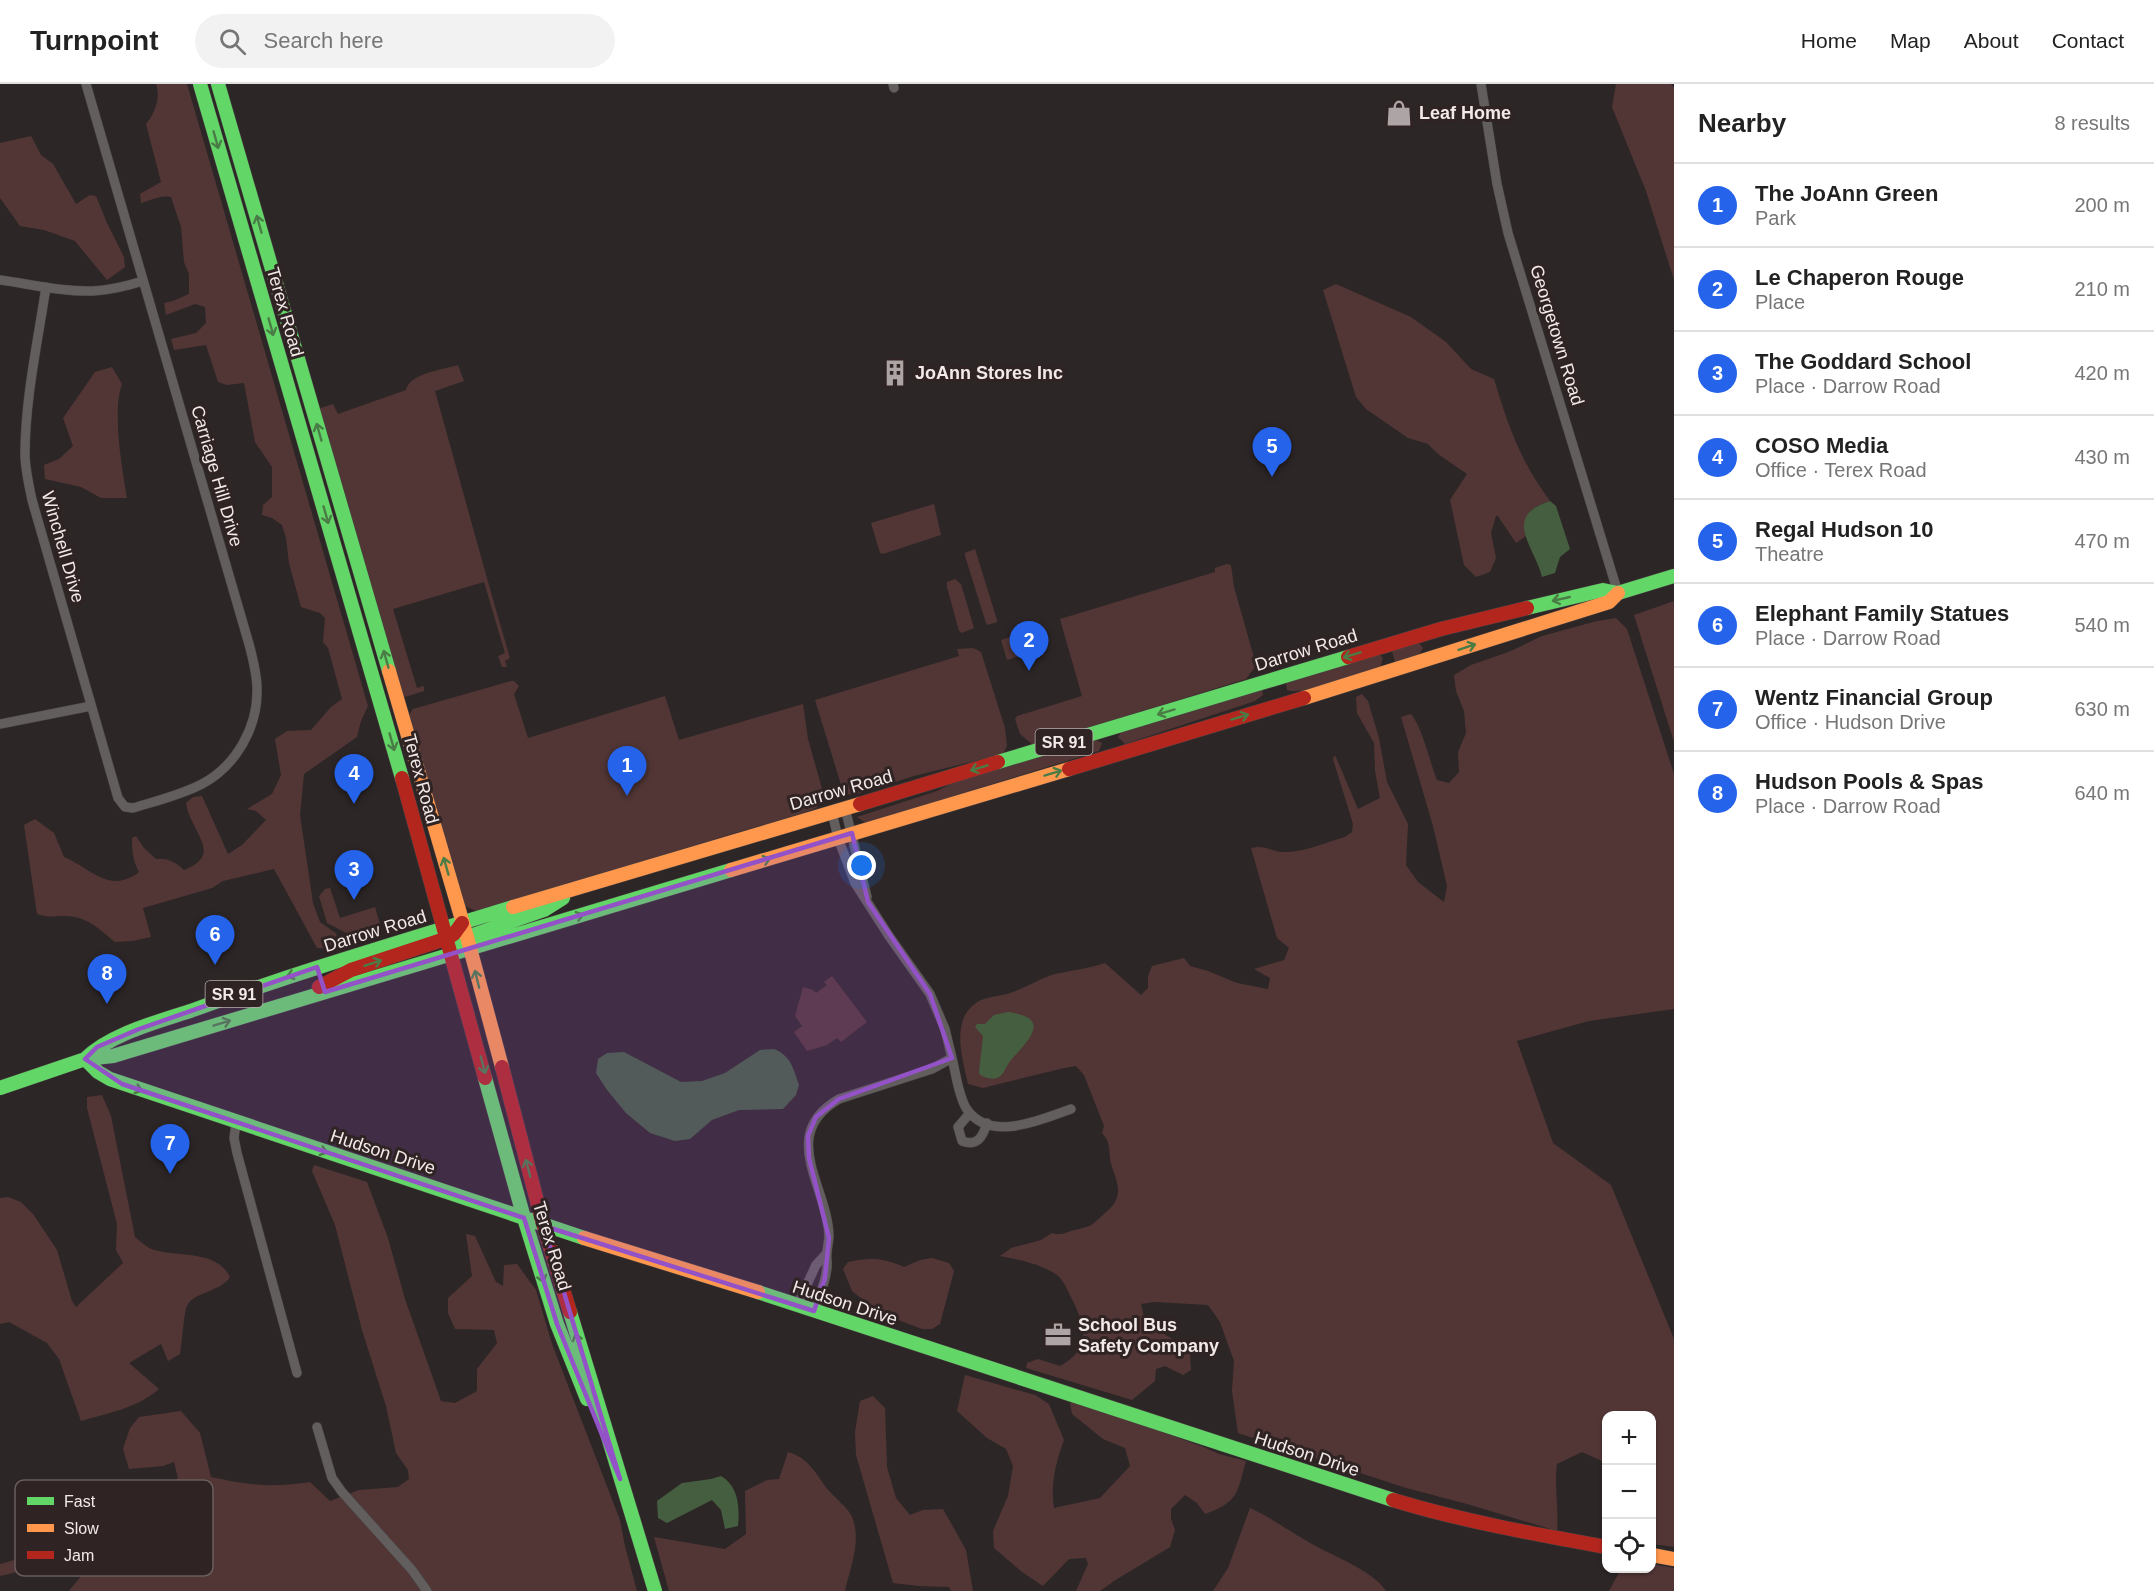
<!DOCTYPE html>
<html lang="en">
<head>
<meta charset="utf-8">
<style>
  :root { --surface:#fff; --page:#f2f2f2; --text:#222; --muted:#767676; --line:#e0e0e0; --accent:#2563eb }
  body { margin:0; font-family:Arial,sans-serif; background:var(--page); color:var(--text) }
  .controls { position:absolute; right:18px; bottom:18px; display:grid; overflow:hidden; border-radius:12px; box-shadow:0 2px 4px #0004 }
  .controls button { width:54px; height:54px; display:grid; place-items:center; padding:0; border:0; border-bottom:2px solid var(--line); background:var(--surface); color:var(--text); font:30px sans-serif }
  .you { position:absolute; left:862px; top:782px; width:21px; height:21px; margin:-15px; border:4px solid #fff; border-radius:50%; background:#1a73e8; box-shadow:0 0 0 9px #1a73e833 }
  .badge { display:grid; place-items:center; width:39px; height:39px; border-radius:50%; background:var(--accent); color:#fff; font-size:20px; font-weight:700 }
  .pin { position:absolute; translate:-50% -50px; filter:drop-shadow(0 2px 3px #0008) }
  .pin::after { content:''; position:absolute; top:32px; width:21px; height:18px; background:inherit; clip-path:polygon(0 0,100% 0,50% 100%) }
  .list { margin:0; padding:0; list-style:none }
  h2 { display:flex; justify-content:space-between; align-items:center; height:78px; margin:0; padding:0 24px; font-size:26px }
  h2 small { font-size:20px; font-weight:400; color:var(--muted) }
  .list li { display:grid; grid-template-columns:39px 1fr auto; gap:18px; align-items:center; box-sizing:border-box; height:84px; padding:0 24px; border-top:2px solid var(--line) }
  .list b { display:block; font-size:22px; white-space:nowrap }
  .list p { margin:0; font-size:20px; white-space:nowrap; color:var(--muted) }
  .list em { font-size:20px; font-style:normal; color:var(--muted) }
  .icon { flex:none; width:33px; height:33px; fill:none; stroke:currentColor; stroke-width:2; stroke-linecap:round; stroke-linejoin:round }
  .map { position:relative; flex:none; width:1674px; height:1507px; overflow:hidden }
  header { display:flex; align-items:center; gap:36px; box-sizing:border-box; height:84px; padding:0 30px; background:var(--surface); border-bottom:2px solid var(--line) }
  header strong { font-size:28px }
  nav { display:flex; gap:33px; margin-inline-start:auto; font-size:21px }
  .search { width:420px; height:54px; background:var(--page); display:flex; align-items:center; gap:15px; box-sizing:border-box; padding:0 21px; border-radius:33px; color:var(--muted); font-size:22px }
  main { display:flex }
  aside { flex:1; background:var(--surface) }
  .map>svg:first-child { display:block }
  .green { fill:#523636 }
  .water { fill:#445e3f }
  .lines { fill:none; stroke-linecap:round; stroke-linejoin:round }
  .street-casing { stroke:#494343; stroke-width:10 }
  .fast-casing { stroke:#494343; stroke-width:15 }
  .slow-casing { stroke:#494343; stroke-width:15 }
  .jam-casing { stroke:#494343; stroke-width:15 }
  .street { stroke:#635e5e; stroke-width:9 }
  .fast { stroke:#63d668; stroke-width:14 }
  .slow { stroke:#ff974d; stroke-width:14 }
  .jam { stroke:#b3261e; stroke-width:14 }
  .oneway { stroke:#4a7c46 }
  .marked { fill:#9352c7; fill-opacity:0.2; stroke:#9352c7; stroke-width:4.5; stroke-linejoin:round }
  .labels { text-anchor:middle; dominant-baseline:central; stroke-width:6; stroke-linejoin:round; paint-order:stroke }
  .shield { fill:#302323; stroke:#b8aeae; stroke-width:1.5 }
  .shield-label { font-size:16px; font-weight:bold; fill:#f2e9e9 }
  .poi-label { font-size:18px; font-weight:bold; fill:#f2e9e9; stroke:#302323; text-anchor:start }
  .street-label { font-size:18px; fill:#f2e9e9; stroke:#302323 }
  .key { fill:#302323; stroke:#6a5e5e; stroke-width:1.5 }
  .key-label { font-size:16px; fill:#f2e9e9 }
</style>
</head>
<body>
<header>
<strong>Turnpoint</strong>
<div class="search"><svg class="icon" aria-label="search" viewBox="0 0 24 24"><circle cx="10" cy="10" r="6"/><path d="M15 15l6 6"/></svg>Search here</div>
<nav><a>Home</a><a>Map</a><a>About</a><a>Contact</a></nav>
</header>
<main>
<div class="map">
<svg width="1674" height="1507" viewBox="0 0 1674 1507">
  <rect width="100%" height="100%" fill="#2d2626"/>
  <!-- green -->
  <path class="green" d="M156,0H187L368,622L361,637L357,653L304,690L300,731L313,819L320,838L337,850L329,865L317,864L274,785L223,797L212,804L143,824L151,853L132,857L115,858C99,845 87,832 65,832C53,832 49,834 37,830L24,741L35,735L54,749L64,773C91,784 109,811 139,788C133,777 132,767 132,754L136,752L144,764L156,775C168,774 175,778 184,786C225,770 190,748 186,719L193,713L202,712L228,770L242,761L266,736L256,727L247,725L272,710L281,691L275,655L287,647L311,646L331,623L342,615L328,564L323,558L325,534L320,529L301,523L289,479L286,454L282,441L272,434L262,431L263,421L272,413V383L255,358L244,299L227,301L218,298L206,261L174,266L171,255L196,249L206,239L205,223L195,220L166,231L164,219L173,217L189,210V190L184,178L181,143L171,113C159,111 153,116 141,119L140,110L161,98L146,40C155,29 161,13 156,0Z
    M1616,0H1671L1674,4V196L1646,107L1612,23Z
    M31,52L41,71L53,80L76,120L90,111L96,112L107,139L124,173L125,183L107,196L75,157L44,146L20,142L0,114V59Z
    M1336,200L1411,233L1446,258L1471,285L1494,295C1508,341 1520,377 1550,417C1529,424 1523,429 1526,452L1516,459L1498,432H1496L1491,449L1496,474L1490,488L1476,493L1464,481L1450,416L1467,390L1438,370L1428,360L1408,354L1366,325L1356,313L1323,206Z
    M458,281L464,297L435,307C460,396 484,486 510,574L505,577L507,583H502L498,572L505,569L484,498L393,525L417,604L424,602V607L405,613L399,606L318,325L333,320L338,330L406,306C410,289 442,286 458,281Z
    M112,283L122,300C112,327 122,384 127,414H101L81,403L45,395L44,381L59,375L73,362L63,334L95,288Z
    M934,420L941,451L883,470L880,469L871,439Z
    M975,465L997,536V538L988,541L986,539L965,472V469Z
    M1227,480L1231,481L1234,503L1255,577V583L1246,595L1033,661L1020,650L1015,635L1017,632L1082,612L1060,535L1215,488V484Z
    M955,495L961,500L974,544L962,549L959,547L947,503V498Z
    M1674,517V658L1634,531Z
    M1616,534L1627,545L1674,690V925L1589,937L1517,957L1553,1059L1611,1101L1674,1255V1463L1652,1460V1332H1606V1385L1602,1377L1582,1368L1557,1380C1554,1402 1559,1425 1557,1447L1467,1420L1406,1404L1238,1349L1232,1307L1234,1277L1220,1238L1208,1221L1154,1218L1141,1220L1145,1238L1177,1258L1190,1270L1191,1286L1183,1291L1165,1282L1156,1285L1155,1297L1132,1316L1026,1284L1027,1279L1038,1275L1060,1282C1092,1264 1086,1244 1072,1215C1068,1208 1064,1196 1057,1191C1041,1180 1020,1176 1000,1172L1011,1164L1041,1156L1052,1149C1061,1152 1066,1148 1075,1146C1094,1141 1089,1143 1103,1131C1109,1125 1115,1121 1117,1113C1121,1101 1112,1087 1110,1075C1109,1065 1110,1057 1102,1049L1104,1042L1084,991L1076,982L1064,984L983,1004L968,1000C962,973 949,932 981,916C991,912 1003,912 1013,908C1027,903 1041,894 1055,890C1073,886 1087,885 1105,879L1141,911L1148,904V892L1152,882L1184,874L1190,882L1208,887L1237,899L1268,905L1270,894L1254,885L1284,876L1289,864L1277,854L1251,764C1265,760 1273,769 1288,768C1307,767 1327,758 1345,753L1352,748L1353,740L1333,675L1335,671L1358,725L1380,714L1375,687L1374,659L1357,629L1356,613L1362,610L1368,617L1379,654L1387,698L1408,740L1406,781L1418,798L1444,818L1447,802L1433,742L1401,633L1411,630C1423,645 1429,676 1437,696L1449,699L1459,688L1458,668L1466,649L1464,627L1456,607L1454,591L1471,581L1511,567L1542,552L1597,537Z
    M1035,545L1042,565L1007,576L1001,556Z
    M1419,559L1423,564L1418,572L1399,578H1395L1392,567Z
    M973,564L981,568L1005,644L1007,662L1003,670L914,692L854,711L847,710L842,704L815,616L959,572L957,565Z
    M1379,570L1383,574L1380,584C1363,589 1300,612 1287,606L1286,600L1289,597Z
    M511,597H514L519,602L514,610L528,654L665,612L679,656L803,620L808,655L825,715L816,724L806,728L476,827L465,822L461,817L408,632L413,625Z
    M1262,605L1263,611L1255,617L1125,660L1118,653L1122,647Z
    M1094,655L1102,659L1099,667L866,739L857,733L937,707L965,693Z
    M330,804L340,834L375,823L380,840L348,850L327,839L319,812L325,805Z
    M832,892L867,938L841,958L837,954L827,961L807,967L794,948L802,942L795,932L803,903L813,906L816,909L827,901L824,898Z
    M102,1011L111,1032L135,1153C140,1157 147,1164 154,1166C179,1173 217,1166 230,1193C221,1208 193,1208 187,1222C184,1227 182,1260 180,1270L168,1277L161,1260L129,1279L159,1305C137,1324 109,1329 81,1337L59,1275L47,1259L9,1238L0,1240V1114L8,1113L21,1118L33,1130L57,1166L72,1217L76,1223L123,1179L116,1166L117,1140L87,1024V1013Z
    M314,1081L367,1098L388,1154L405,1215L441,1317L455,1319L477,1307V1285L497,1259L494,1246L455,1245L448,1229V1214L472,1192L466,1150L475,1152L496,1198L503,1202L504,1181L517,1180L536,1206L552,1260L620,1436L625,1462L637,1507H69L82,1491L66,1477L0,1492V1480L54,1465L78,1452L75,1410L103,1422L128,1428L178,1394L174,1378L163,1382L129,1385L123,1365L130,1344L139,1333L181,1327L200,1349L211,1393C249,1401 270,1404 310,1398L330,1417L359,1406L398,1403L409,1395L408,1386L396,1369L386,1322L362,1246L335,1141L312,1087Z
    M932,1174L949,1179L954,1187L940,1240L932,1245H922L893,1234H886L852,1207L843,1185L848,1178C870,1173 884,1174 904,1183L920,1176Z
    M965,1291L1035,1311L1049,1320L1064,1356C1056,1378 1050,1401 1054,1424L1100,1414L1130,1382L1125,1364L1103,1355L1072,1330L1070,1319L1078,1318L1201,1362L1219,1370L1246,1377C1237,1410 1238,1418 1205,1430L1197,1419L1185,1411L1171,1425V1435L1175,1446L1170,1463L1114,1497L1100,1507H1076L1088,1480L1086,1474L1069,1475L1043,1502L1022,1488L994,1464L993,1447L1008,1412L1013,1382L1006,1365L987,1354L957,1327Z
    M873,1312L885,1324L887,1383L896,1414L910,1431L923,1426L943,1425L966,1466L973,1507H951L949,1503L919,1502L893,1499L856,1371L855,1348L860,1317Z
    M788,1368C806,1373 815,1387 825,1402C832,1412 849,1424 852,1433C862,1457 850,1484 845,1507H669L654,1453L725,1465L746,1450L745,1407L767,1396L779,1395Z
    M1250,1424C1270,1433 1287,1446 1307,1457C1329,1471 1372,1485 1386,1507H1213L1228,1484Z
    M1652,1480L1674,1484V1507H1609L1621,1485L1652,1484Z"/>
  <!-- water -->
  <path class="water" d="M1550,417L1556,422L1570,465L1560,473L1555,489L1542,493C1535,463 1501,432 1550,417Z
    M1008,928C1052,934 1030,955 1011,976C1006,981 1004,992 997,994C992,996 984,993 980,991L979,988L983,952L975,943L977,940H985L994,931Z
    M774,965C791,972 793,984 799,1001L796,1011L783,1025L739,1026L712,1036L690,1055L675,1057L650,1049L626,1029L607,1006L596,989L598,975L607,969L624,968L681,998L702,997L725,989L760,966Z
    M721,1392C738,1402 740,1422 738,1442L725,1445L721,1426L712,1416L667,1439L658,1434L657,1417L682,1399L711,1395Z"/>
  <g class="lines">
    <!-- street casing -->
    <g class="street-casing">
      <path id="street" d="M893,0L894,4
        M1481,0L1497,100L1508,149L1618,509
        M0,196C30,200 62,208 93,207C110,206 127,202 143,197
        M46,203C38,256 25,316 25,370C25,385 29,401 32,416L118,714L125,723L133,724C156,717 181,711 202,700C236,682 258,643 257,605C257,590 253,575 249,560L86,0
        M0,640L91,622
        M845,724L867,813
        M952,974C956,990 958,1010 966,1024C989,1060 1042,1035 1071,1025
        M970,1029L958,1043L962,1057C978,1063 983,1052 987,1039
        M236,1039L234,1054L237,1069L297,1289
        M797,1222L816,1181L827,1169
        M814,1227C819,1213 826,1198 827,1183C828,1179 826,1174 827,1169C827,1163 829,1158 829,1151C827,1102 778,1050 839,1015L932,985L952,974L945,945L930,910L889,852L855,799L838,754L832,728
        M317,1343L332,1394L342,1408L412,1486L427,1507"/>
    </g>
    <!-- fast casing -->
    <g class="fast-casing">
      <path id="fast" d="M200,0L402,694
        M218,0L389,587
        M1527,524L1603,506L1618,509L1674,492
        M998,678L1348,573
        M452,871L457,861L467,853L544,826L563,814
        M85,975L98,988L110,995L584,1154
        M85,975C111,949 161,937 196,925C300,887 407,856 513,823
        M485,994L524,1134L557,1240L587,1315
        M0,1004L85,975L113,972L731,786
        M758,1208L1393,1416
        M570,1228L655,1507"/>
    </g>
    <!-- slow casing -->
    <g class="slow-casing">
      <path id="slow" d="M389,587L467,853L502,983
        M1304,614L1609,518L1618,509
        M731,786L1069,685
        M513,823L860,720
        M584,1154L758,1208
        M1652,1471L1674,1475"/>
    </g>
    <!-- jam casing -->
    <g class="jam-casing">
      <path id="jam" d="M1348,573L1441,545L1527,524
        M1069,685L1304,614
        M402,694L485,994
        M860,720L998,678
        M319,903L351,886L448,854L454,850L462,839
        M502,983L543,1140L570,1228
        M1393,1416C1462,1437 1534,1450 1606,1463"/>
    </g>
    <!-- street -->
    <use href="#street" class="street"/>
    <!-- fast -->
    <use href="#fast" class="fast"/>
    <!-- slow -->
    <use href="#slow" class="slow"/>
    <!-- jam -->
    <use href="#jam" class="jam"/>
  </g>
  <!-- one-way arrows -->
  <defs><path id="oneway-shaft" d="M-6 0H5M1.5-3L5.5 0L1.5 3" fill="none" stroke-width="1.6" stroke-linecap="round" stroke-linejoin="round" transform="scale(1.5)"/></defs>
  <g class="oneway">
    <use href="#oneway-shaft" transform="translate(216 56) rotate(74)"/>
    <use href="#oneway-shaft" transform="translate(259 140) rotate(-106)"/>
    <use href="#oneway-shaft" transform="translate(271 243) rotate(74)"/>
    <use href="#oneway-shaft" transform="translate(319 348) rotate(-106)"/>
    <use href="#oneway-shaft" transform="translate(326 431) rotate(74)"/>
    <use href="#oneway-shaft" transform="translate(1561 515) rotate(167)"/>
    <use href="#oneway-shaft" transform="translate(1467 563) rotate(-18)"/>
    <use href="#oneway-shaft" transform="translate(1352 571) rotate(163)"/>
    <use href="#oneway-shaft" transform="translate(386 575) rotate(-106)"/>
    <use href="#oneway-shaft" transform="translate(1166 628) rotate(163)"/>
    <use href="#oneway-shaft" transform="translate(1240 633) rotate(-17)"/>
    <use href="#oneway-shaft" transform="translate(392 658) rotate(74)"/>
    <use href="#oneway-shaft" transform="translate(979 684) rotate(163)"/>
    <use href="#oneway-shaft" transform="translate(1053 689) rotate(-17)"/>
    <use href="#oneway-shaft" transform="translate(762 777) rotate(-17)"/>
    <use href="#oneway-shaft" transform="translate(446 782) rotate(-106)"/>
    <use href="#oneway-shaft" transform="translate(575 833) rotate(-17)"/>
    <use href="#oneway-shaft" transform="translate(373 879) rotate(-18)"/>
    <use href="#oneway-shaft" transform="translate(295 890) rotate(163)"/>
    <use href="#oneway-shaft" transform="translate(477 895) rotate(-104)"/>
    <use href="#oneway-shaft" transform="translate(222 939) rotate(-17)"/>
    <use href="#oneway-shaft" transform="translate(483 981) rotate(75)"/>
    <use href="#oneway-shaft" transform="translate(134 1004) rotate(19)"/>
    <use href="#oneway-shaft" transform="translate(319 1066) rotate(18)"/>
    <use href="#oneway-shaft" transform="translate(528 1084) rotate(-105)"/>
    <use href="#oneway-shaft" transform="translate(541 1190) rotate(73)"/>
    <use href="#oneway-shaft" transform="translate(578 1258) rotate(-107)"/>
  </g>
  <!-- marked area -->
  <path class="marked" d="M852,749L868,818L930,910L952,974L839,1015L816,1033L808,1052L809,1074L829,1154L825,1194L814,1227L544,1142L620,1395L557,1240L524,1134L122,1000L85,975L97,963L139,945L317,883L325,908Z"/>
  <!-- icons -->
  <defs>
    <g id="shop-bare" transform="scale(2.07)"><path d="M-5-2.5h2.3a2.7 3.5 0 0 1 5.4 0H5L5.5 6h-11ZM-1.5-2.5h3a1.5 2.3 0 0 0-3 0Z" fill="#ada5a5" stroke="#302323" stroke-width="2.5" paint-order="stroke"/></g>
    <g id="building-bare" transform="scale(2.07)"><path d="M-4-6H4V6H1V3H-1V6H-4ZM-2.5-4.3h1.7v1.8h-1.7ZM.8-4.3h1.7v1.8H.8ZM-2.5-1h1.7V.8h-1.7ZM.8-1h1.7V.8H.8Z" fill="#ada5a5" stroke="#302323" stroke-width="2.5" paint-order="stroke"/></g>
    <g id="office-bare" transform="scale(2.07)"><path d="M-6-3h4V-5.5h4V-3h4V5H-6ZM-1-4.5V-3h2v-1.5ZM-6 0V1H6V0Z" fill="#ada5a5" stroke="#302323" stroke-width="2.5" paint-order="stroke"/></g>
  </defs>
  <g fill-rule="evenodd">
    <use href="#shop-bare" x="1399" y="29"/>
    <use href="#building-bare" x="895" y="289"/>
    <use href="#office-bare" x="1058" y="1251"/>
  </g>
  <g class="labels">
    <!-- shield labels -->
    <g class="shield">
      <rect x="1035.5" y="645" width="57" height="26" rx="4.5"/>
      <rect x="205.5" y="897" width="57" height="26" rx="4.5"/>
    </g>
    <g class="shield-label">
      <text x="1064" y="658">SR 91</text>
      <text x="234" y="910">SR 91</text>
    </g>
    <!-- poi labels -->
    <g class="poi-label">
      <text x="1419" y="29">Leaf Home</text>
      <text x="915" y="289">JoAnn Stores Inc</text>
      <text x="1078" y="1241">School Bus<tspan x="1078" dy="21">Safety Company</tspan></text>
    </g>
    <!-- street labels -->
    <g class="street-label">
      <text transform="translate(285 228) rotate(74)">Terex Road</text>
      <text transform="translate(1557 251) rotate(73)">Georgetown Road</text>
      <text transform="translate(217 392) rotate(74)">Carriage Hill Drive</text>
      <text transform="translate(63 463) rotate(74)">Winchell Drive</text>
      <text transform="translate(1306 566) rotate(-17)">Darrow Road</text>
      <text transform="translate(421 695) rotate(75)">Terex Road</text>
      <text transform="translate(841 706) rotate(-16)">Darrow Road</text>
      <text transform="translate(375 847) rotate(-17)">Darrow Road</text>
      <text transform="translate(383 1068) rotate(18)">Hudson Drive</text>
      <text transform="translate(552 1162) rotate(73)">Terex Road</text>
      <text transform="translate(845 1219) rotate(18)">Hudson Drive</text>
      <text transform="translate(1307 1370) rotate(18)">Hudson Drive</text>
    </g>
  </g>
  <!-- legend -->
  <rect x="15" y="1396" width="198" height="96" rx="9" class="key"/>
  <rect x="27" y="1413" width="27" height="8" fill="#63d668"/>
  <rect x="27" y="1440" width="27" height="8" fill="#ff974d"/>
  <rect x="27" y="1467" width="27" height="8" fill="#b3261e"/>
  <g class="key-label">
    <text x="64" y="1423">Fast</text>
    <text x="64" y="1450">Slow</text>
    <text x="64" y="1477">Jam</text>
  </g>
</svg>
<div class="controls">
<button>+</button>
<button>−</button>
<button><svg class="icon" aria-label="locate" viewBox="0 0 24 24"><circle cx="12" cy="12" r="6"/><path d="M12 2v4M12 18v4M2 12h4M18 12h4"/></svg></button>
</div>
<div class="you"></div>
<div class="pin badge" style="left:627px;top:712px">1</div>
<div class="pin badge" style="left:1029px;top:587px">2</div>
<div class="pin badge" style="left:354px;top:816px">3</div>
<div class="pin badge" style="left:354px;top:720px">4</div>
<div class="pin badge" style="left:1272px;top:393px">5</div>
<div class="pin badge" style="left:215px;top:881px">6</div>
<div class="pin badge" style="left:170px;top:1090px">7</div>
<div class="pin badge" style="left:107px;top:920px">8</div>
</div>
<aside>
<h2>Nearby<small>8 results</small></h2>
<ul class="list">
<li><span class="badge">1</span><div><b>The JoAnn Green</b><p>Park</p></div><em>200 m</em></li>
<li><span class="badge">2</span><div><b>Le Chaperon Rouge</b><p>Place</p></div><em>210 m</em></li>
<li><span class="badge">3</span><div><b>The Goddard School</b><p>Place · Darrow Road</p></div><em>420 m</em></li>
<li><span class="badge">4</span><div><b>COSO Media</b><p>Office · Terex Road</p></div><em>430 m</em></li>
<li><span class="badge">5</span><div><b>Regal Hudson 10</b><p>Theatre</p></div><em>470 m</em></li>
<li><span class="badge">6</span><div><b>Elephant Family Statues</b><p>Place · Darrow Road</p></div><em>540 m</em></li>
<li><span class="badge">7</span><div><b>Wentz Financial Group</b><p>Office · Hudson Drive</p></div><em>630 m</em></li>
<li><span class="badge">8</span><div><b>Hudson Pools &amp; Spas</b><p>Place · Darrow Road</p></div><em>640 m</em></li>
</ul>
</aside>
</main>
</body>
</html>
